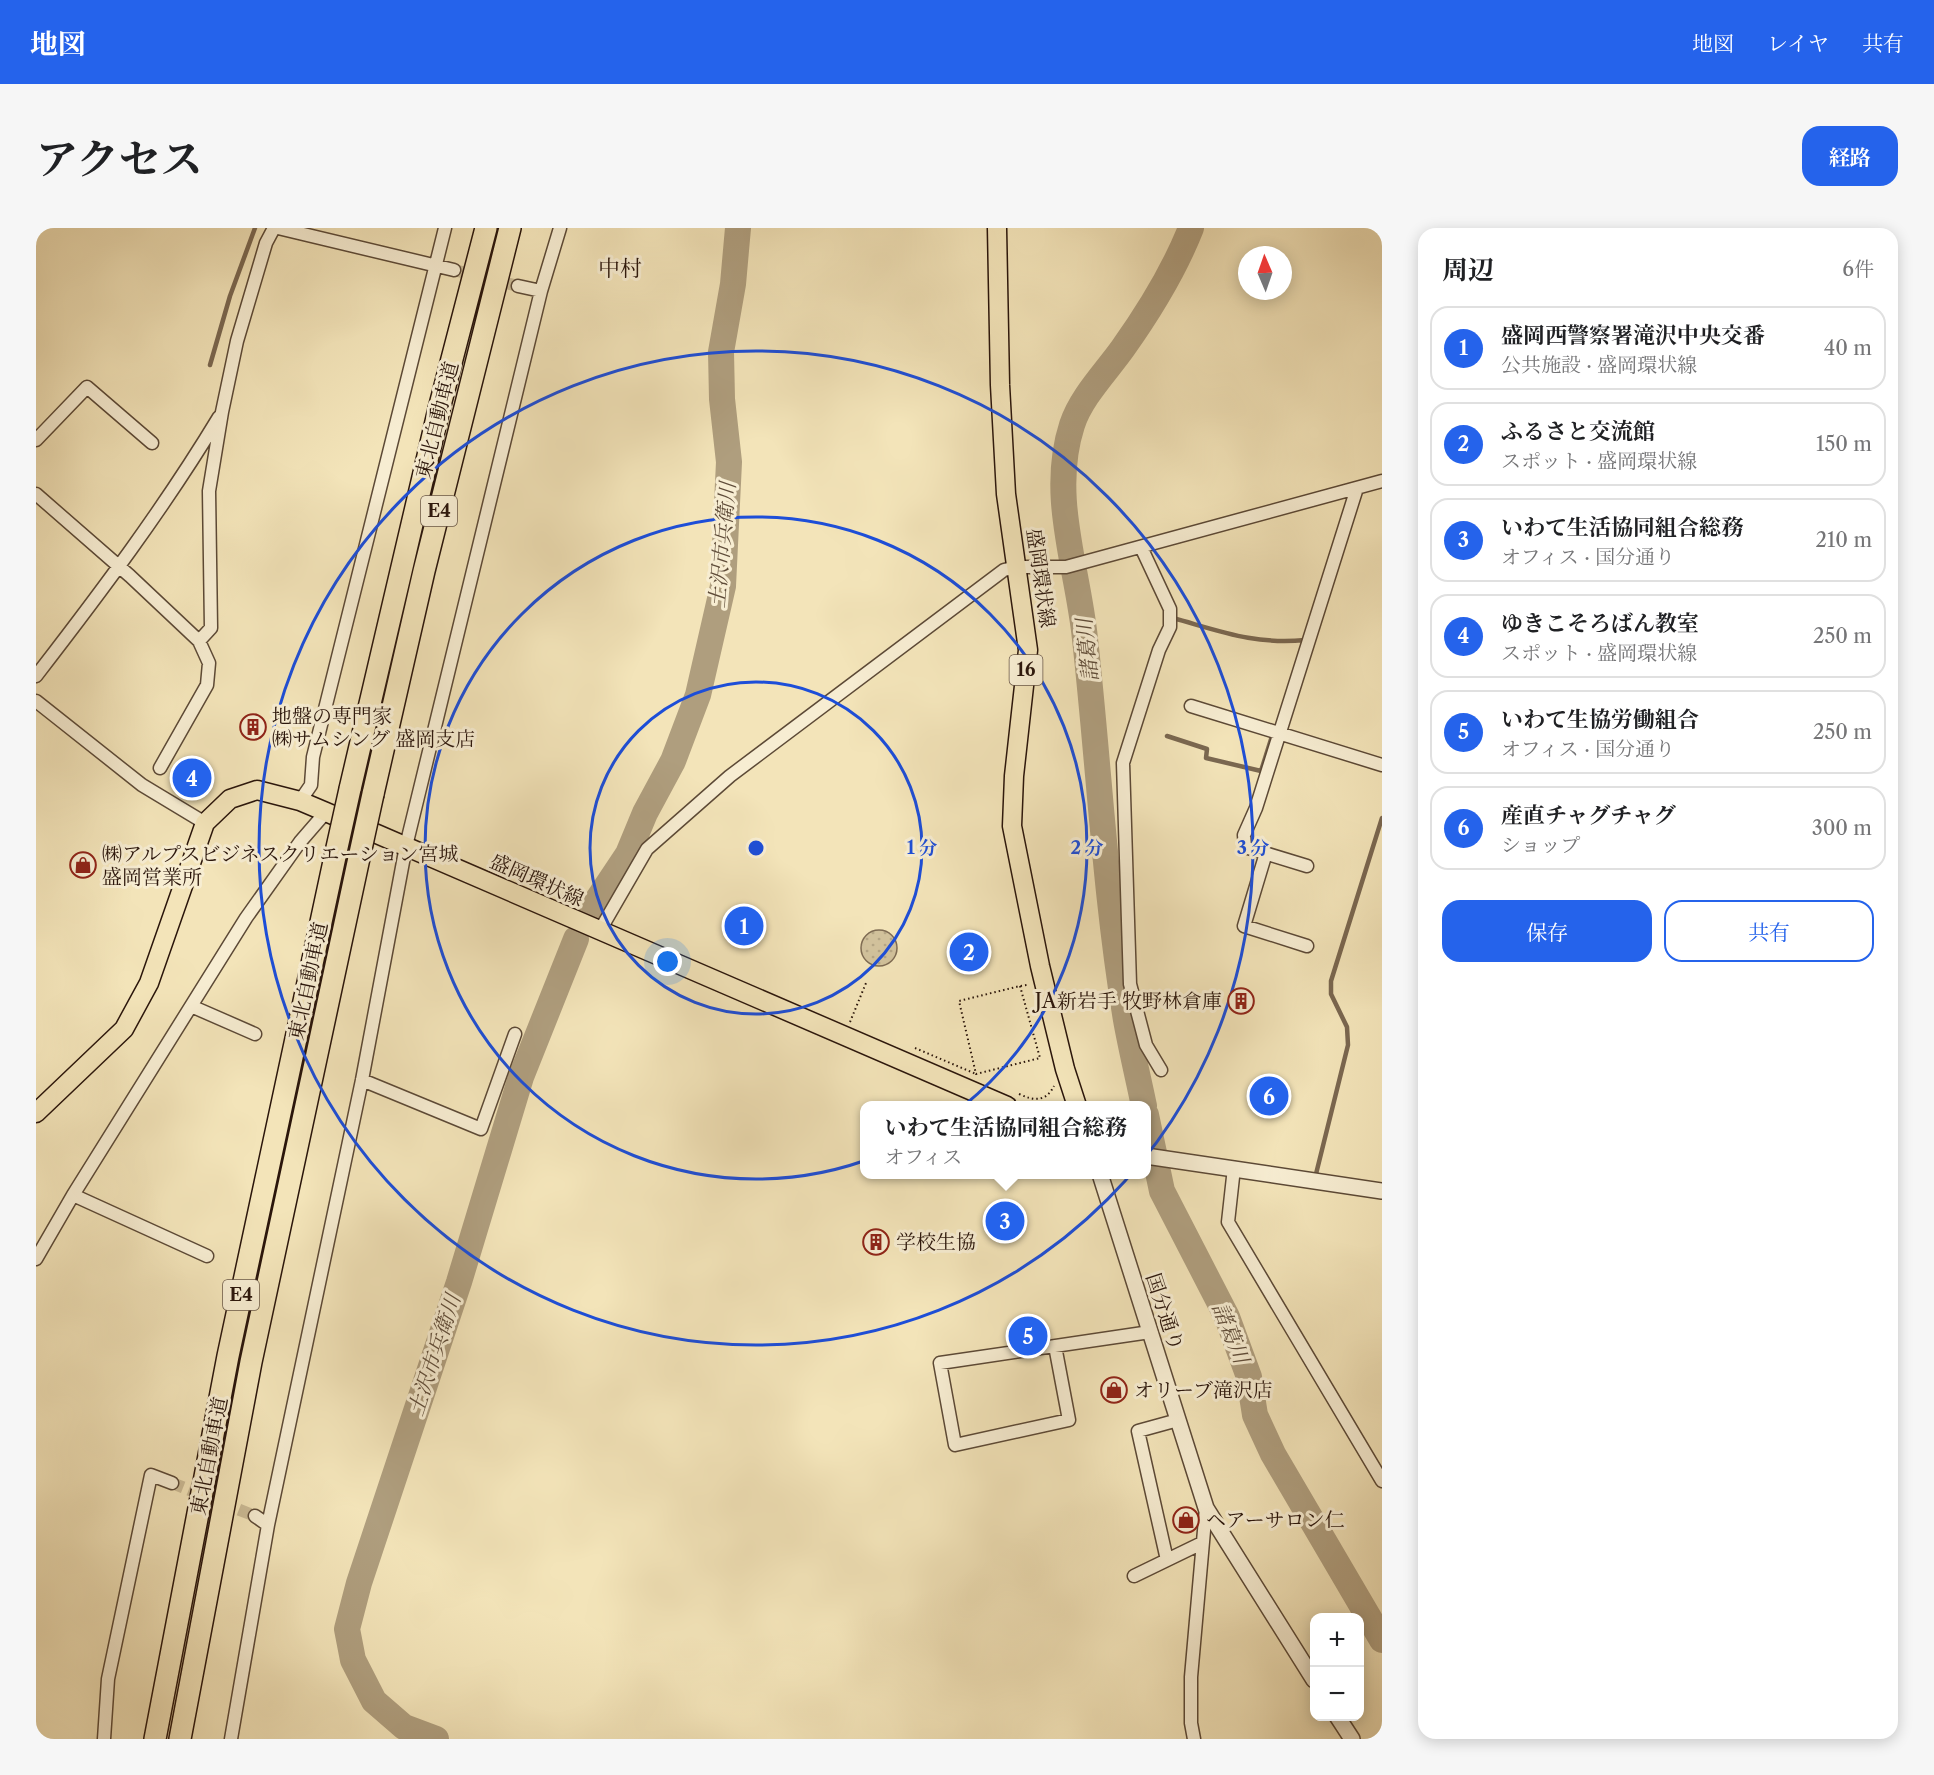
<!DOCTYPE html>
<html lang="ja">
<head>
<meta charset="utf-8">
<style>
  :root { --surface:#fff; --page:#f6f6f6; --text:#202124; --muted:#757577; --line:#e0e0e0; --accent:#2563eb }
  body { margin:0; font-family:"Libre Caslon Text","Noto Serif JP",serif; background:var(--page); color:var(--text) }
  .controls { position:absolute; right:18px; bottom:18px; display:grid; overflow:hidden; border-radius:12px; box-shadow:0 3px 15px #0003 }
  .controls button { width:54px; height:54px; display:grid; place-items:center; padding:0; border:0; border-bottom:2px solid var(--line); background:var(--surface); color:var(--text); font:30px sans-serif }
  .compass { position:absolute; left:1202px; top:18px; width:54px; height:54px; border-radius:50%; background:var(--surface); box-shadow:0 3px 15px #0003; rotate:358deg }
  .you { position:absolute; left:632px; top:734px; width:21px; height:21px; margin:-15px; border:4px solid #fff; border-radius:50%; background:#1a73e8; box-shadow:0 0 0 9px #1a73e833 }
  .badge { display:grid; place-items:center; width:39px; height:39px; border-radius:50%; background:var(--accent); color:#fff; font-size:20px; font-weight:700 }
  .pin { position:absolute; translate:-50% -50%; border:3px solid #fff; box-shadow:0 2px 6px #0006 }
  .popup { position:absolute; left:824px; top:873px; width:291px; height:78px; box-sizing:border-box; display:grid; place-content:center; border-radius:12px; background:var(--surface); filter:drop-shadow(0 2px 4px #0005); font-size:20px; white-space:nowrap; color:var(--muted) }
  .popup b { font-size:22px; color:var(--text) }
  .popup::after { content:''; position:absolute; left:50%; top:100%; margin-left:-12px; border:12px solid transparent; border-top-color:var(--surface) }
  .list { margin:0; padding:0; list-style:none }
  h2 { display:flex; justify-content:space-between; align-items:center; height:78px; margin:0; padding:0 24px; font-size:26px }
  h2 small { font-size:20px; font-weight:400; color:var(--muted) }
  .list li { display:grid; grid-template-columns:39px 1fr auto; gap:18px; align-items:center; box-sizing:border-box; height:84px; margin:0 12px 12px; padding:0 12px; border:2px solid var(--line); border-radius:18px }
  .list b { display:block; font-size:22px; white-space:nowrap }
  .list p { margin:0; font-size:20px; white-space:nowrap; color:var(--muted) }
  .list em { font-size:20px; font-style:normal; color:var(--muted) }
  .actions { display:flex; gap:12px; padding:18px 24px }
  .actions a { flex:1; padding:14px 0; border:2px solid var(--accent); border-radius:18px; text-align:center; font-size:21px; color:var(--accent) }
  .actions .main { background:var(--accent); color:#fff }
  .map { position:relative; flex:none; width:1346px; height:1511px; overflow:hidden; border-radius:18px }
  header { display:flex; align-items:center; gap:36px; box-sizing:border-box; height:84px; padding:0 30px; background:var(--accent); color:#fff }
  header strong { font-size:28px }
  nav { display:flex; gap:33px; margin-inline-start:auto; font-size:21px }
  .intro { display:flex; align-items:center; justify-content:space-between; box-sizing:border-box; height:144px; padding:0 36px }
  h1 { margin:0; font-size:42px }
  .button { padding:15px 27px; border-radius:18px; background:var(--accent); color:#fff; font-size:21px; font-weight:700 }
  main { display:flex; gap:36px; padding:0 36px }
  aside { flex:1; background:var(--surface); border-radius:18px; box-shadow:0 3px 15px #0003 }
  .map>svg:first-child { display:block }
  .grass { fill:url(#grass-dots); stroke:#7e6b53; stroke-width:1.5 }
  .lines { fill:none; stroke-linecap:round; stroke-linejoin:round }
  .stream { stroke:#7a6750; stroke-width:4.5 }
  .river { stroke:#af9e7e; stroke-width:26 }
  .minor-tunnel { stroke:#cbbb96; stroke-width:12; stroke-dasharray:12 6; stroke-linecap:butt }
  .minor-casing { stroke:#5c4936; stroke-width:15 }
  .tertiary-casing { stroke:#5c4936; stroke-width:18 }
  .primary-casing { stroke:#2a150b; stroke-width:21 }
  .motorway-casing { stroke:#2a150b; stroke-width:24 }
  .path { stroke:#2a150b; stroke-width:2; stroke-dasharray:1.5 3; stroke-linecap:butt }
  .minor { stroke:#f7edd2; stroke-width:12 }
  .tertiary { stroke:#f7edd2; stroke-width:15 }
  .primary { stroke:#f3e4b9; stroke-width:18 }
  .motorway { stroke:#f3e4b9; stroke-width:21 }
  .motorway-bridge-casing { stroke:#2a150b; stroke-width:24; stroke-linecap:butt }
  .motorway-bridge { stroke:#f3e4b9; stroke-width:21 }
  .ring { fill:none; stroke:#1d4ed8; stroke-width:3 }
  .labels { text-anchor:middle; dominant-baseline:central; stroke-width:6; stroke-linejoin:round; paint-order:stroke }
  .shield { fill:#f7edd2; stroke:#685647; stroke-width:1.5 }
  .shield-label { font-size:18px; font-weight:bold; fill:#2a150b }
  .street-label { font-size:20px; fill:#2a150b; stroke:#f7edd2 }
  .poi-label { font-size:20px; fill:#2a150b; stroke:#f7edd2; text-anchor:start }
  .water-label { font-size:21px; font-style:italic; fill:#5f4c39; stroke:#f7edd2 }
  .quarter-label { font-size:22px; fill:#2a150b; stroke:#f7edd2 }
  .centre { fill:#1d4ed8; stroke:#f7edd2; stroke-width:3 }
  .ring-label { font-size:18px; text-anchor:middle; font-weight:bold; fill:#1d4ed8; stroke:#f7edd2; stroke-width:6; stroke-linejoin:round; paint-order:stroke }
</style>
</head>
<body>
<header>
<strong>地図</strong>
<nav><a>地図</a><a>レイヤ</a><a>共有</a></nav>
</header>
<div class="intro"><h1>アクセス</h1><a class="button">経路</a></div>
<main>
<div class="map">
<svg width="1346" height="1511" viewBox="0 0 1346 1511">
  <defs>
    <pattern id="grass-dots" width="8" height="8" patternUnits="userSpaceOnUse" patternTransform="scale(1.5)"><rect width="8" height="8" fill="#d1c19b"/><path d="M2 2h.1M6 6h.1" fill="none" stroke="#b4a584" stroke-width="1.8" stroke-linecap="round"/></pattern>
  </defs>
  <rect width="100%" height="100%" fill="#f3e4b9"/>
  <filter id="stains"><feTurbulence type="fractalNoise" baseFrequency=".00333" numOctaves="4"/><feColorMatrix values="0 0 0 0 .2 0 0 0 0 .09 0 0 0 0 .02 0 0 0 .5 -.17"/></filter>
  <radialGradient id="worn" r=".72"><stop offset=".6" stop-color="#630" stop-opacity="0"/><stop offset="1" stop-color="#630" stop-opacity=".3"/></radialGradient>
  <!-- grass -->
  <path class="grass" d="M825 720a18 18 0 1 1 36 0a18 18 0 1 1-36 0Z"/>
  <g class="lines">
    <!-- stream -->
    <path class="stream" d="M174,137L194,68L219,0
      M1137,390C1184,403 1219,417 1269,412L1268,415
      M1131,508L1171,521L1170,530L1225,543L1237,505
      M1279,950L1312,817L1311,799L1295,766V753L1346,590"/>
    <!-- river -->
    <path class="river" d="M556,680L592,626L609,585L637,533L662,467L687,358L693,234L686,171L685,124L697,56L702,0
      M1108,878C1102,849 1095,820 1090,792C1069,666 1063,537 1049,411C1042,340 1013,268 1036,197C1045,169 1070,144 1087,120C1114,82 1138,43 1155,0
      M1110,887L1126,963L1191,1089L1213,1149L1219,1187L1237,1226L1346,1412
      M400,1511L368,1499L338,1473L317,1432L311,1401L323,1355L423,1054L485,849L540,711"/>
    <!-- minor-tunnel -->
    <path class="minor-tunnel" d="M418,42L482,58
      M136,1255L219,1288"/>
    <!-- minor casing -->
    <g class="minor-casing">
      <path id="minor" d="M242,0L418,42
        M482,58L505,63
        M0,212L51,159L116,215
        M0,266L94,348L163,413L173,435L171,457L124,540
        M1105,319L1134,381V399L1123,422L1087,535L1094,756L1110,817L1125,842
        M163,413L175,400L173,263L186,184L201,113L230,15L238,0
        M0,448C65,364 128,280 183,189
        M0,473L106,557L169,595
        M1155,478L1346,537
        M264,573L275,557L277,529L409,0
        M1230,625L1208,698L1271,718
        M1271,638L1209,619L1208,607L1220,580L1321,260
        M563,704L611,621L694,548L968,342L981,339H1030L1346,253
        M155,778L219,806
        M326,852L445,901L479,806
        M1198,940L1192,994L1346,1253
        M171,1028L37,967L210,690L264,614L290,584
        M0,1031L37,967
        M1019,1118L1033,1192L919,1217L904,1135L1114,1104
        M219,1288L232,1297
        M1131,1332L1102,1203L1142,1192
        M1098,1348L1166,1315
        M68,1511L72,1451L115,1247L136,1255
        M195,1511L232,1297L326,852L370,618L505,63L524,0
        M1158,1511L1155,1495V1449L1170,1280"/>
    </g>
    <!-- tertiary casing -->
    <g class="tertiary-casing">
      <path id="tertiary" d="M1110,928L1346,963
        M1064,946L1170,1280L1278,1452
        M1301,1488L1316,1511"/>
    </g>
    <!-- primary casing -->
    <g class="primary-casing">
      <path id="primary" d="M961,0L964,157L970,266L992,422L978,548L976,598L1004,738L1029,841L1041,878
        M0,885L88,801L113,755L169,595L194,571L221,562L264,573L290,584L971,878"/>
    </g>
    <!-- motorway casing -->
    <g class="motorway-casing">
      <path id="motorway" d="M314,561L403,181L450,0
        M337,566L388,343L474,0
        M119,1511L192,1128L300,624
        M144,1511L215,1134L323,630"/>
    </g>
    <!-- path -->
    <path class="path" d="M984,758L1004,830L940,846L923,773L984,758L991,757
      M814,794L830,755
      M879,820L940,846
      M983,866C998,873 1010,874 1018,858"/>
    <!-- minor -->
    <use href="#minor" class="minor"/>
    <!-- tertiary -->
    <use href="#tertiary" class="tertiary"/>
    <!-- primary -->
    <use href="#primary" class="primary"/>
    <!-- motorway -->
    <use href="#motorway" class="motorway"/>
    <!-- motorway-bridge casing -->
    <g class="motorway-bridge-casing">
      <path id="motorway-bridge" d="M300,624L314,561
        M323,630L337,566"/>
    </g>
    <!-- motorway-bridge -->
    <use href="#motorway-bridge" class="motorway-bridge"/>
  </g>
  <!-- distance rings -->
  <g class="ring">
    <circle cx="720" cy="620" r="166"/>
    <circle cx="720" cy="620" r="331"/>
    <circle cx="720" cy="620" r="497"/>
  </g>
  <!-- icons -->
  <defs>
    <g id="building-ring" transform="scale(1.35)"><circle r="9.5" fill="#f7edd2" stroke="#8f2418" stroke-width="1.5"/><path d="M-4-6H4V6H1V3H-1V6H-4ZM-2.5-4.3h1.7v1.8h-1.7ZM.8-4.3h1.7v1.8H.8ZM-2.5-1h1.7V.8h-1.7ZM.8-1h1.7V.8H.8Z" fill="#8f2418"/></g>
    <g id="shop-ring" transform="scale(1.35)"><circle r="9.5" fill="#f7edd2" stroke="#8f2418" stroke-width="1.5"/><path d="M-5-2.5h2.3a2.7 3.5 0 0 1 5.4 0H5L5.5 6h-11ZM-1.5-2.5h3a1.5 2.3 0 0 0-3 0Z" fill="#8f2418"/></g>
  </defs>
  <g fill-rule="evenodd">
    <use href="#building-ring" x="217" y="499"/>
    <use href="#shop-ring" x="47" y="637"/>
    <use href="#building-ring" x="1205" y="773"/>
    <use href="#building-ring" x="840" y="1014"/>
    <use href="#shop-ring" x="1078" y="1162"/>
    <use href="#shop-ring" x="1150" y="1292"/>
  </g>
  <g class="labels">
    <!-- shield labels -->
    <g class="shield">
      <rect x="385" y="268" width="36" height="30" rx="4.5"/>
      <rect x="973.5" y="427" width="33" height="30" rx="4.5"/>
      <rect x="187" y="1052" width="36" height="30" rx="4.5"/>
    </g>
    <g class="shield-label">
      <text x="403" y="283">E4</text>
      <text x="990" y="442">16</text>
      <text x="205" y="1067">E4</text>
    </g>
    <!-- street labels -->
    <g class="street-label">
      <text transform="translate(401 192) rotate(-76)">東北自動車道</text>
      <text transform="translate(1005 350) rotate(82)">盛岡環状線</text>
      <text transform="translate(501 652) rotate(24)">盛岡環状線</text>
      <text transform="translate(272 753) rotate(-78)">東北自動車道</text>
      <text transform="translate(1129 1084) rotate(72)">国分通り</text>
      <text transform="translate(173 1228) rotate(-79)">東北自動車道</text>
    </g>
    <!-- poi labels -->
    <g class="poi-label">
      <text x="236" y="488">地盤の専門家<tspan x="236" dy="23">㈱サムシング 盛岡支店</tspan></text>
      <text x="66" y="626">㈱アルプスビジネスクリエーション宮城<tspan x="66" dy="23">盛岡営業所</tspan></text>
      <text x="1186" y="773" text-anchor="end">JA新岩手 牧野林倉庫</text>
      <text x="860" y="1014">学校生協</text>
      <text x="1098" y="1162">オリーブ滝沢店</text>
      <text x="1170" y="1292">ヘアーサロン仁</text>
    </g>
    <!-- water labels -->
    <g class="water-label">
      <text transform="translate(686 317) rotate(-85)">土沢市兵衛川</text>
      <text transform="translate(1051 422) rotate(-96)">諸葛川</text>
      <text transform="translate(1195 1105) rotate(68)">諸葛川</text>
      <text transform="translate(398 1127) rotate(-72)">土沢市兵衛川</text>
    </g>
    <!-- quarter labels -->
    <g class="quarter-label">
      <text x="584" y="40">中村</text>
    </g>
  </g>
  <circle cx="720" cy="620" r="9" class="centre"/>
  <g class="ring-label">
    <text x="886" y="626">1 分</text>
    <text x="1051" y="626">2 分</text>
    <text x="1217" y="626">3 分</text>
  </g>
  <rect width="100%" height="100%" filter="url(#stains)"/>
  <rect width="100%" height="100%" fill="url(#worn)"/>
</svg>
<div class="controls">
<button>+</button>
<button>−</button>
</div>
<svg class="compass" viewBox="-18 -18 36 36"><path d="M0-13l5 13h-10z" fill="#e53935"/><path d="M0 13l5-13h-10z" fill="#757577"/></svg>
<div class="you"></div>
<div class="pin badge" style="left:708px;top:698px">1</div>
<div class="pin badge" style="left:933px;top:724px">2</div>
<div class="pin badge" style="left:969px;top:993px">3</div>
<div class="popup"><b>いわて生活協同組合総務</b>オフィス</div>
<div class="pin badge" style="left:156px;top:550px">4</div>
<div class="pin badge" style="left:992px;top:1108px">5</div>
<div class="pin badge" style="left:1233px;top:868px">6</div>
</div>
<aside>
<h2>周辺<small>6件</small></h2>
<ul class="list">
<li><span class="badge">1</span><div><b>盛岡西警察署滝沢中央交番</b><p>公共施設 · 盛岡環状線</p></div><em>40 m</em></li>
<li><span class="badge">2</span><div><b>ふるさと交流館</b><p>スポット · 盛岡環状線</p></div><em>150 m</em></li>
<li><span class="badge">3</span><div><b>いわて生活協同組合総務</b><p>オフィス · 国分通り</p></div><em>210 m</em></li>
<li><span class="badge">4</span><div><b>ゆきこそろばん教室</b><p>スポット · 盛岡環状線</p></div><em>250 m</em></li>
<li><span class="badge">5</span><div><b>いわて生協労働組合</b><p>オフィス · 国分通り</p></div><em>250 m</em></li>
<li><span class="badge">6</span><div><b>産直チャグチャグ</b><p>ショップ</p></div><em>300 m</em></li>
</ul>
<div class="actions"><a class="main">保存</a><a>共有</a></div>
</aside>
</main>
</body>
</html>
